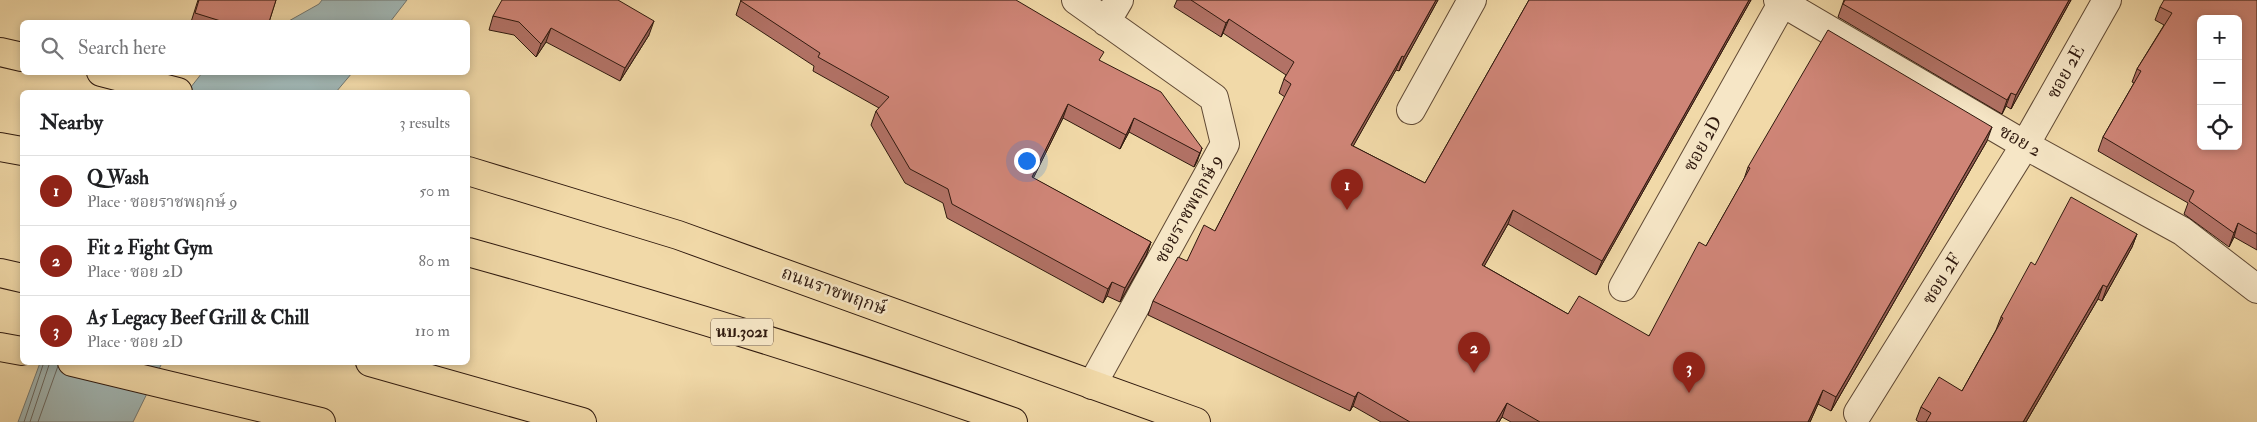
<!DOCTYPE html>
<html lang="en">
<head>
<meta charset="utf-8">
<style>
  :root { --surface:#fff; --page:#f2f2f2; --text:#202124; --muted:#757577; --line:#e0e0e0; --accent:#8f2418 }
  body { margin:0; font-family:"IM FELL Double Pica","Noto Serif Thai",serif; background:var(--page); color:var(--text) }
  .controls { position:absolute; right:15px; top:15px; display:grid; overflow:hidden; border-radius:8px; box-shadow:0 2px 8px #0003 }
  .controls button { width:45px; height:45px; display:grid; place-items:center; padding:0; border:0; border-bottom:1px solid var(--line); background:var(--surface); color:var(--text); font:25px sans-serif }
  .you { position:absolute; left:1026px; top:160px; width:18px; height:18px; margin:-12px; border:4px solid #fff; border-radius:50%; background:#1a73e8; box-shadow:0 0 0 8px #1a73e833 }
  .badge { display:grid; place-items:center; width:32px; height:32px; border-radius:50%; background:var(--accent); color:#fff; font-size:16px; font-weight:700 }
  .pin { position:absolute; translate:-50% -41px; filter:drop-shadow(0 1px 2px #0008) }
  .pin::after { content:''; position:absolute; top:26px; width:18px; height:15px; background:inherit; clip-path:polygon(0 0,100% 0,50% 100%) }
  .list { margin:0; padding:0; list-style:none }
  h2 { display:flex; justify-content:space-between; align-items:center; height:65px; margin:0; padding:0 20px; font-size:21px }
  h2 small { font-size:16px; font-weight:400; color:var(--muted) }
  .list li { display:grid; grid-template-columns:32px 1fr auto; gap:15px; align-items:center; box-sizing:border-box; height:70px; padding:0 20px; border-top:1px solid var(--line) }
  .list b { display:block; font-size:19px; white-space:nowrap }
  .list p { margin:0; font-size:16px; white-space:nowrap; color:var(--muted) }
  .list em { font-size:16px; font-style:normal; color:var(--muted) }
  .icon { flex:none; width:28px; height:28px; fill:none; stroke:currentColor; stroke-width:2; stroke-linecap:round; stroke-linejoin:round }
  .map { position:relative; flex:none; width:2257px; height:422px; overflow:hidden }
  .search { position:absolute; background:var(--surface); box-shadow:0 2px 8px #0003; left:20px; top:20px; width:450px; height:55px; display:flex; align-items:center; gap:12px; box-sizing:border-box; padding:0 18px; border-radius:8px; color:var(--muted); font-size:19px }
  .panel { position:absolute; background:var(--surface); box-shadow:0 2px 8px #0003; left:20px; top:90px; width:450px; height:275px; border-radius:8px }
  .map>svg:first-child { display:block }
  .water { fill:#a1b7b5; stroke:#737872 }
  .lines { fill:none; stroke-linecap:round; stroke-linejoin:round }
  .shore { stroke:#686862; stroke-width:1 }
  .minor-casing { stroke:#604934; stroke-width:30 }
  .major-casing { stroke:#2f190e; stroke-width:30 }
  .minor { stroke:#f6e6c6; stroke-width:28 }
  .major { stroke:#f1d9a8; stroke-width:28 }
  .wall { fill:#b27266; stroke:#2f190e }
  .shaded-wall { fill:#915d53; stroke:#2f190e }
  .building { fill:#cf8577; stroke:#2f190e; fill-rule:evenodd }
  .labels { text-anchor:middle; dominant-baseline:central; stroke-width:5; stroke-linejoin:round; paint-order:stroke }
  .shield { fill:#f6e6c6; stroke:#6b5645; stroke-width:1 }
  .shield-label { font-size:16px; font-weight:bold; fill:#2f190e }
  .street-label { font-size:18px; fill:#2f190e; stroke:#f6e6c6 }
</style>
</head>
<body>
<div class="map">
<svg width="2257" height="422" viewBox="0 0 2257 422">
  <rect width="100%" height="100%" fill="#f1d9a8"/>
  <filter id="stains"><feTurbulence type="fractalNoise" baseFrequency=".004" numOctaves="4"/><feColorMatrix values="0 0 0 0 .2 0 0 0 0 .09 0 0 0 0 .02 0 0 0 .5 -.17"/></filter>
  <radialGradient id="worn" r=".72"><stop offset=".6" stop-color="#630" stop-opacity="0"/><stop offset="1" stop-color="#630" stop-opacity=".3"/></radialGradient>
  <!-- water -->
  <path class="water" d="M322,0H407L390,22H287L319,4Z
    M202,73H352L336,92H187Z
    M40,363H162L133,422H18Z"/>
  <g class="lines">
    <!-- shore -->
    <path class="shore" d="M24,422L44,362
      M30,422L50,362
      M38,422L58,366"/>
    <!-- minor casing -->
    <g class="minor-casing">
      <path id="minor" d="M1076,0L1214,98L1225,144L1092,385
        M1778,0L2025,145L2182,231L2257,289
        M1106,22L1119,0
        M1411,110L1472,0
        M1623,287L1784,0
        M1858,413L2025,145L2107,0"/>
    </g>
    <!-- major casing -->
    <g class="major-casing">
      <path id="major" d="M0,52L22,57
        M101,72L178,92
        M0,147L22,151
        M468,171L678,235L1196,422
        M468,252C651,303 833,358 1013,422
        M0,273L22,278
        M0,347L22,351
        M72,362L321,422
        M370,362L582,422"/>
    </g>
    <!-- minor -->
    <use href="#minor" class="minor"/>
    <!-- major -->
    <use href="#major" class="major"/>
  </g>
  <!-- wall -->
  <path class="wall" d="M198,0H276L269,22H191Z
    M741,0L1100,61L1202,148L1194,167L1129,132L1120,149L1063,118L1033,178L1151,242L1146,256L1120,302L1107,296L1103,303L947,218L943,203L905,183L871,125L876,111L879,108L813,71L814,66L736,15Z
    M1177,0H1438L1399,71L1396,70L1353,146L1425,183L1529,0H1751L1596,275L1508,224L1484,266L1568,314L1649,336L1706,246L1744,179L1748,167L1987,141L1831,411L1818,404L1810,422H1511L1502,417L1499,422H1381L1353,406L1350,411L1148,315L1153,301L1187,261L1215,231L1285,97L1279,93L1284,79L1286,75L1223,33L1221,37L1174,7Z
    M1844,0H2071L2011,109L2006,106L2002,114L1838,17Z
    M2257,0V250L2234,237L2229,247L2184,214L2188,203L2098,151L2103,137L2134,83L2132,82L2137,69L2164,25L2155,20L2160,7Z
    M493,16L649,35L620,81L546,42L536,57L514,35L489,30Z
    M2137,234L2132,247L2102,301L2098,299L2026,422H1919L1916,420L1921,407L1962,391L1996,330L2001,317L2035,265Z"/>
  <!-- shaded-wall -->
  <path class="shaded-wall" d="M1436,0H1438L1399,71L1404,57Z
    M1749,0H1751L1596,275L1602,261Z
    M2069,0H2071L2011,109L2016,95Z
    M1229,19L1223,33L1221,37L1226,23Z
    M654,21L649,35L620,81L625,68Z
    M551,28L546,42L536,57L541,44Z
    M1402,56L1396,70L1346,159L1351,145Z
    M2011,93L2006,106L2002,114L2007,100Z
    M1068,104L1063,118L1027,191L1032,177Z
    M1134,118L1129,132L1120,149L1126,135Z
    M1992,127L1987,141L1831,411L1836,397Z
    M1202,148L1197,162L1194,167L1200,153Z
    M1513,210L1508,224L1477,279L1482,265Z
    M2238,223L2234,237L2229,247L2234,233Z
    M2137,234L2132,247L2102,301L2107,287Z
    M1151,242L1146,256L1120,302L1125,288Z
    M1112,282L1107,296L1103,303L1108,289Z
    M2103,285L2098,299L2026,422H2023Z
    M1823,390L1818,404L1810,422H1808Z
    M1358,392L1353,406L1350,411L1355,397Z
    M1507,403L1502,417L1499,422H1496Z"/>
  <!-- building -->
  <path class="building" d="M199,0H276L269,22H224L195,13Z
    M502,0H618L654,21L625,68L551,28L541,44L519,22L493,16Z
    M741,0H1016L1104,52L1099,60L1161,92L1202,148L1200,153L1134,118L1126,135L1068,104L1032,177L1151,242L1125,288L1112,282L1108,289L952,204L948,189L910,169L876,111L889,97L818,57L820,53L741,1Z
    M1191,0H1436L1404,57L1402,56L1351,145L1425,183L1529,0H1749L1602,261L1513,210L1482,265L1568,314L1579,296L1649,336L1699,242L1706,246L1750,168L1748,167L1828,30L1992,127L1836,397L1823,390L1808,422H1540L1507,403L1496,422H1410L1358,392L1355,397L1153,301L1178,257L1187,261L1204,225L1215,231L1291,84L1284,79L1294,62L1229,19L1226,23Z
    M1845,0H2069L2016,95L2011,93L2007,100L1843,4Z
    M2164,0H2257V234L2238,223L2234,233L2189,201L2194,191L2103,137L2141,71L2137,69L2172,13L2160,7ZM2201,19H2238V146H2201Z
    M2071,197L2137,234L2107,287L2103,285L2023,422H2024H1926L1931,413L1921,407L1939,377L1962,391L2003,318L2001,317L2031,262L2035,265Z"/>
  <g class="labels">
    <!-- shield labels -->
    <rect class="shield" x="711" y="318.5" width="62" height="27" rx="4"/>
    <g class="shield-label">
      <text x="742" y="332">นบ.3021</text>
    </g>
    <!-- street labels -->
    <g class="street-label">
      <text transform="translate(2066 72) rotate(-61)">ซอย 2E</text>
      <text transform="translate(2020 141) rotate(30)">ซอย 2</text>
      <text transform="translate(1703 144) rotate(-61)">ซอย 2D</text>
      <text transform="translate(1189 209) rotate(-61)">ซอยราชพฤกษ์ 9</text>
      <text transform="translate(1942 279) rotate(-58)">ซอย 2F</text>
      <text transform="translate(834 291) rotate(20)">ถนนราชพฤกษ์</text>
    </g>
  </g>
  <rect width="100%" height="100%" filter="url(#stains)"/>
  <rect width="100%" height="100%" fill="url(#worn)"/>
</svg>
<div class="controls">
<button>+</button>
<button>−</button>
<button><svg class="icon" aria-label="locate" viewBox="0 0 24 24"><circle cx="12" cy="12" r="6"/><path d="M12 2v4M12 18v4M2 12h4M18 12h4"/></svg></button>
</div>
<div class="you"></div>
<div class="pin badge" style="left:1347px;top:210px">1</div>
<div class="pin badge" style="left:1474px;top:373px">2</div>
<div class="pin badge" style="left:1689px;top:393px">3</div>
<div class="search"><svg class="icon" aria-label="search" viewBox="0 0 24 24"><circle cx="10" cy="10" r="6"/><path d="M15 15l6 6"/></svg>Search here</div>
<section class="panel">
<h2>Nearby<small>3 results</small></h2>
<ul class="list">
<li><span class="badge">1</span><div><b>Q Wash</b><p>Place · ซอยราชพฤกษ์ 9</p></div><em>50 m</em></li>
<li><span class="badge">2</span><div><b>Fit 2 Fight Gym</b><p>Place · ซอย 2D</p></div><em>80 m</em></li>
<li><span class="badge">3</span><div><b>A5 Legacy Beef Grill &amp; Chill</b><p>Place · ซอย 2D</p></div><em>110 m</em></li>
</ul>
</section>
</div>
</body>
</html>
